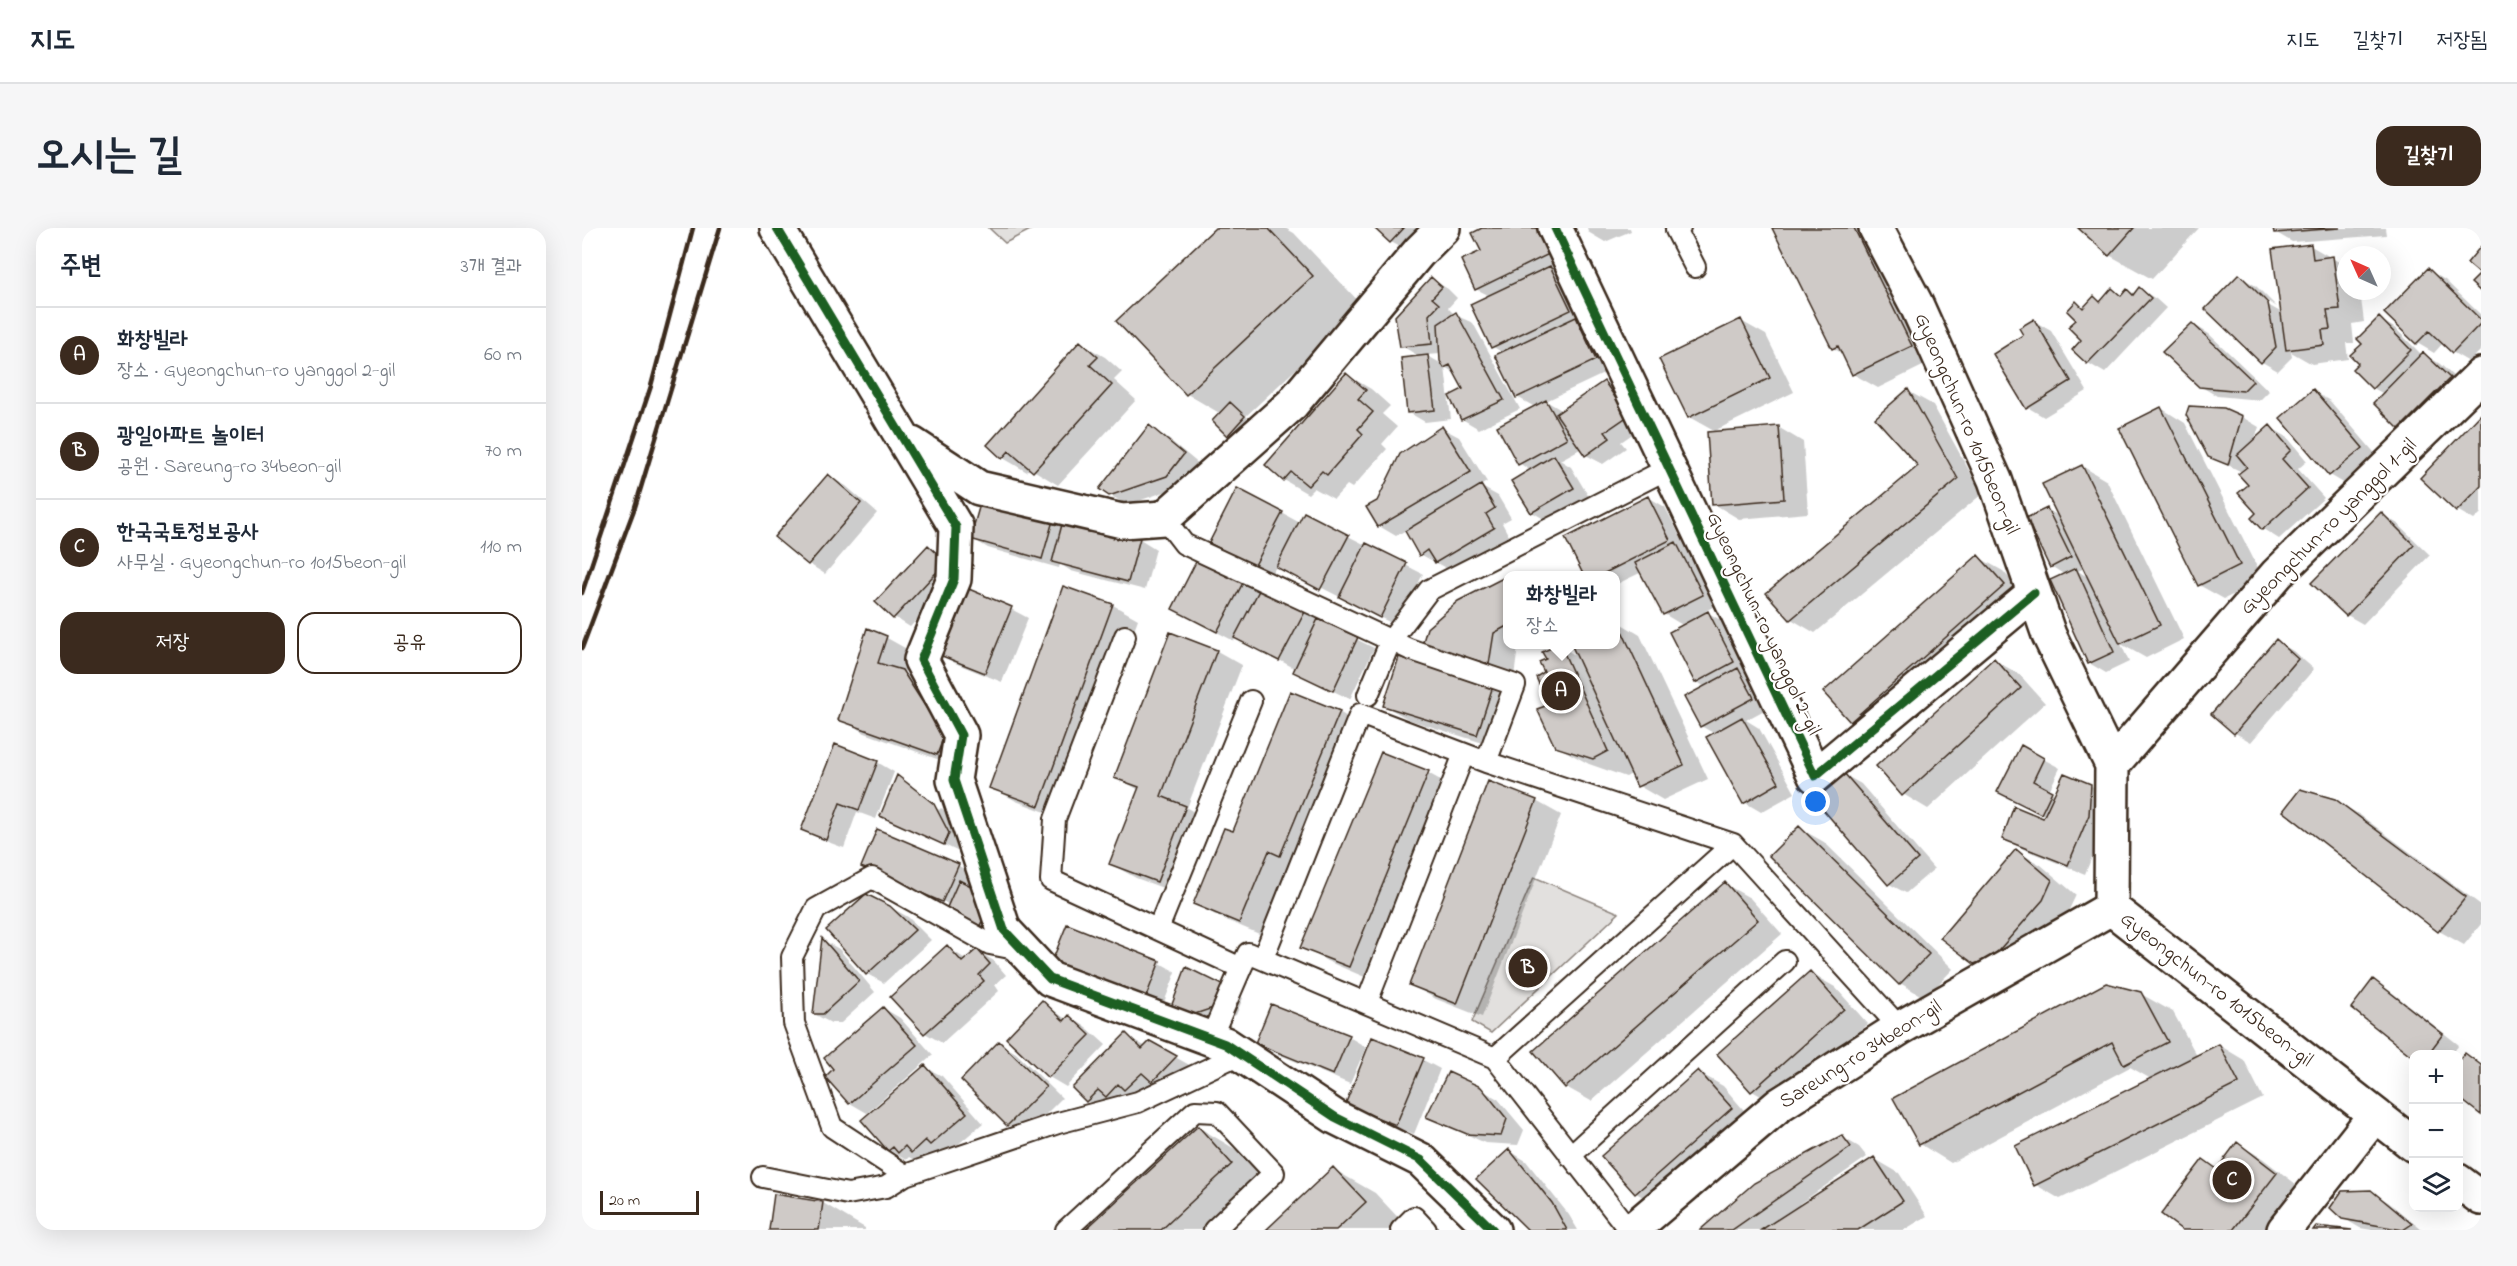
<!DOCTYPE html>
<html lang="ko">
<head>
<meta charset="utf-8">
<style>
  :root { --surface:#fff; --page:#f6f6f7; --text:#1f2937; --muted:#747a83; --line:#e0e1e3; --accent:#3b2a1e }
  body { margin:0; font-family:"Indie Flower","Poor Story",sans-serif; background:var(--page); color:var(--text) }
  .controls { position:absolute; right:18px; bottom:18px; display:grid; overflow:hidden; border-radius:12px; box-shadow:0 6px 24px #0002 }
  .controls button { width:54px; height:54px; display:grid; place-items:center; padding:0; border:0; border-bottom:2px solid var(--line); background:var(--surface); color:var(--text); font:30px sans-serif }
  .compass { position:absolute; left:1755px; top:18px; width:54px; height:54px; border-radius:50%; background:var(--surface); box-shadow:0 6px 24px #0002; rotate:315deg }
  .scale { position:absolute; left:18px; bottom:15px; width:99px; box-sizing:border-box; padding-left:6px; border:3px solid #3b2a1e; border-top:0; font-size:16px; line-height:21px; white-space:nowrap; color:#3b2a1e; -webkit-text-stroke:4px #fff; paint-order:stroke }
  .you { position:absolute; left:1234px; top:574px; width:21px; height:21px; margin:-15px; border:4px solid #fff; border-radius:50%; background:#1a73e8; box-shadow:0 0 0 9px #1a73e833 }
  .badge { display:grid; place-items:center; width:39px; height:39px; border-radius:50%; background:var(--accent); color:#fff; font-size:20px; font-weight:700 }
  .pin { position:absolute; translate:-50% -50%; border:3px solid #fff; box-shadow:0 2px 6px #0006 }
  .popup { position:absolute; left:921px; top:343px; width:117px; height:78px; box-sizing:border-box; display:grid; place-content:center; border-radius:12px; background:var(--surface); filter:drop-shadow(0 2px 4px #0005); font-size:20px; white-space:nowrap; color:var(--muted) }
  .popup b { font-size:22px; color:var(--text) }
  .popup::after { content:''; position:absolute; left:50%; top:100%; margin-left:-12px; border:12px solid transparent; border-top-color:var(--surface) }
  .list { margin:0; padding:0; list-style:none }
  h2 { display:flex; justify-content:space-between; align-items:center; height:78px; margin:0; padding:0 24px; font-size:26px }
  h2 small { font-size:20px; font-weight:400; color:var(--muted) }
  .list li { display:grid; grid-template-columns:39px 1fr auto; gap:18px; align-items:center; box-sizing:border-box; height:96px; padding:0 24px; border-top:2px solid var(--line) }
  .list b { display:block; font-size:22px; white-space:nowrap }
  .list p { margin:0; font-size:20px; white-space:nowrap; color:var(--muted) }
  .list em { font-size:20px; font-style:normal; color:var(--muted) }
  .actions { display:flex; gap:12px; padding:18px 24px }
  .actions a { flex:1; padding:14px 0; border:2px solid var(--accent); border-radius:18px; text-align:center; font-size:21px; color:var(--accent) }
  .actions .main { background:var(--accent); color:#fff }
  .icon { flex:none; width:33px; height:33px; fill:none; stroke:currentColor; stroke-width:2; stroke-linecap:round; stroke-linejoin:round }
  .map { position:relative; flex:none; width:1899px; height:1002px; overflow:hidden; border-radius:18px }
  header { display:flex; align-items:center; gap:36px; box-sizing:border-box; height:84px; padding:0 30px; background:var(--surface); border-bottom:2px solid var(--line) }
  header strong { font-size:28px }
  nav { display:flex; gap:33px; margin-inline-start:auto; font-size:21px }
  .intro { display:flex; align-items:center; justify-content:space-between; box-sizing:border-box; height:144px; padding:0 36px }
  h1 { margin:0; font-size:42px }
  .button { padding:15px 27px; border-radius:18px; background:var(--accent); color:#fff; font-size:21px; font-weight:700 }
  main { display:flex; gap:36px; padding:0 36px }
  aside { flex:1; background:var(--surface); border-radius:18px; box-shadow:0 6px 24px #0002 }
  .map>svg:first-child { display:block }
  .green { fill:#e2e0de; stroke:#8e857e; stroke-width:1.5 }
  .shadow { fill:#0003; fill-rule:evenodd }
  .building { fill:#cfcac7; stroke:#3b2a1e; stroke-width:1.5 }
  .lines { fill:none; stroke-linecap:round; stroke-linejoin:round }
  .service-casing { stroke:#3b2a1e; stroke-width:24 }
  .minor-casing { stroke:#3b2a1e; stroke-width:38 }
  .service { stroke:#fff; stroke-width:20 }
  .minor { stroke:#fff; stroke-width:33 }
  .rail { stroke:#3b2a1e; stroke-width:4.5 }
  .cycleway-casing { stroke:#fff; stroke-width:13 }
  .cycleway { stroke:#1b5e20; stroke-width:9 }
  .labels { text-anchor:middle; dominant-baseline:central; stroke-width:4.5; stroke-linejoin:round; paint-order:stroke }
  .street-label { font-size:21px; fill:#3b2a1e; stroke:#fff }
</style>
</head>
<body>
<header>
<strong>지도</strong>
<nav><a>지도</a><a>길찾기</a><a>저장됨</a></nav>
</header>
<div class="intro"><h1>오시는 길</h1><a class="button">길찾기</a></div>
<main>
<aside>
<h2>주변<small>3개 결과</small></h2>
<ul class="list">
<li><span class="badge">A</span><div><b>화창빌라</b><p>장소 · Gyeongchun-ro yanggol 2-gil</p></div><em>60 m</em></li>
<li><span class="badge">B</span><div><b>광일아파트 놀이터</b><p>공원 · Sareung-ro 34beon-gil</p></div><em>70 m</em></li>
<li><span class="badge">C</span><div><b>한국국토정보공사</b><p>사무실 · Gyeongchun-ro 1015beon-gil</p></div><em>110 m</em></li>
</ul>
<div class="actions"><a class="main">저장</a><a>공유</a></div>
</aside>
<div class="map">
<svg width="1899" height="1002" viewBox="0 0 1899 1002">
  <rect width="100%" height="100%" fill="#fff"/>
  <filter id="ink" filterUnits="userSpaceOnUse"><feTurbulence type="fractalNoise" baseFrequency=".0167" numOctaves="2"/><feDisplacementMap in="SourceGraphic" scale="12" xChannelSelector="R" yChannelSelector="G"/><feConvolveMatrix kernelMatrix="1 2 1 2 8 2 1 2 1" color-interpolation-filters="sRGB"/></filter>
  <g filter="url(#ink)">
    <!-- green -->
    <path class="green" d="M407,0H452L423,15Z
      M952,649L1037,685L909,805L890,794Z"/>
    <!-- shadow -->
    <path class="shadow" d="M635,0H703L712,5L781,78L664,188L670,194L654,211L646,206L639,186L605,166L536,93Z
      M795,0H848L826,23L809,14Z
      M904,0H966L983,36L971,41L985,49L1030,142L964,173L981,183L1022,154L1039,164L1062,198L1039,214L1044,220L1021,236L1004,227L1000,220L978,232L989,239L1007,269L967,294L950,284L949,243L937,235L953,179L935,169L921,125L910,118L908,68L894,61Z
      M1005,0H1048L1049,3L1023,14L1006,4Z
      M1192,0H1289L1353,132L1296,160L1271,146L1261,126L1251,120Z
      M1498,0H1617L1570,51L1527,27Z
      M1693,0H1803L1804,7L1710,14L1693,4Z
      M1729,18L1764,38V63H1778L1782,94L1770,96L1772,115H1764L1766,131L1730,136L1709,124L1710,129L1696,143L1680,134L1657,48L1674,58L1695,79L1681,70L1679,73L1700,85Z
      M1846,42L1863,52L1899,87V122L1887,134L1870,124L1861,115L1852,125L1835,115L1804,85Z
      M849,51L866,61L875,70L866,80L873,87L891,95L938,181L897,201L880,191L883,162L874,146L863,139L869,191L843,194L826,184L838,129L820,118ZM859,126L862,137L844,127Z
      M1558,61L1574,71L1584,80L1523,145L1506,135L1492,122L1502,112L1494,75L1503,80L1512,70L1520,74L1530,62L1541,68L1545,63L1552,67Z
      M1797,91L1814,101L1840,127L1842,126L1858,136L1884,160L1835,210L1818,200L1793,175L1802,166L1791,160L1779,135L1782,116Z
      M1159,93L1184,107L1212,164L1132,203L1107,189Z
      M1452,93L1469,103L1505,163L1462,189L1445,179L1443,108Z
      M1611,96L1627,106L1687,163L1678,172L1635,168L1618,158Z
      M498,115L523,129L540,144L532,152L554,172L476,257L448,240L445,244L421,230Z
      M765,147L789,161L808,178L800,186L815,199L800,216L805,221L770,260L765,257L752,271L732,260L726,266L702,252Z
      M1326,163L1351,177L1400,266L1233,405L1209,391L1338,238Z
      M1731,163L1748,173L1797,230L1765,257L1748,247L1700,190Z
      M1579,180L1603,195L1682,352L1642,371L1617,357Z
      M1660,189L1677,199L1672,213L1688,199L1705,209L1725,233L1716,241L1742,270L1697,311L1681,301L1668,257L1660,244L1628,228Z
      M1899,189V285L1892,292L1875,282Z
      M567,199L584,209L618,237L602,257L545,277L528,267Z
      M1196,199L1221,214L1226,285L1157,291L1132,276Z
      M860,200L877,209L905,254L898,258L916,268L929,290L920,295L928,310L871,344L838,326L824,302L814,308L797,298L796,274Z
      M1500,238L1525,253L1602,411L1564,430L1539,416L1547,434L1524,445L1507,435L1483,347L1469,338L1465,281L1478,289ZM1503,340L1507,350L1496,343Z
      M247,248L264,258L295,285L243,346L227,336Z
      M1066,269L1083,279L1105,322L1111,325L1137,376L1123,383L1142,394L1168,444L1163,446L1173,452L1188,479L1164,492L1177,500L1213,565L1179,584L1162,574L1133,506L1119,498L1124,459L1114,454L1102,398L1082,386L1060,344L1033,357V348H1004Z
      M401,270L558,311L574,321L563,362L489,343L478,336L477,340L406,320L389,310Z
      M700,285L718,295L766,308L841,346L815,398L695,337L689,347L646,324Z
      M1799,286L1816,296L1848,327L1781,396L1765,387Z
      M346,319L363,329L380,344L328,399L312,389Z
      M1396,329L1421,343L1446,372L1294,507L1269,493Z
      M663,350L742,389L740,394L792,420L768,471L730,453L714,441L654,409L652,413L608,390Z
      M925,350V416H941L936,419L932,449L867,431Z
      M482,360L531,377L556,391L482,591L434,573L409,559Z
      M429,381L446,390L420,454L373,435L356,425Z
      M1033,392L1058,407L1126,551L1081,572L1057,558L1051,545L1044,549L1007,536L974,518L964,445L966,432L977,418L997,429L1033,416Z
      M286,402L305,410L330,424L322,445L345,458L380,540L283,505L258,491Z
      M589,406L635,423L660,437L605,580L628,593L600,667L554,650L529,636L557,562L534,549Z
      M1694,413L1711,423L1732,441L1669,514L1653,505Z
      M1412,432L1437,446L1463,475L1346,581L1321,566Z
      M910,459L935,474L920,521L828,492L803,478Z
      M757,484L782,499L682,708L637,689L613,675L651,605Z
      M1439,519L1478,540L1467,563L1474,567L1508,557L1525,567L1523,597L1503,646L1439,620L1422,610L1462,592L1464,588L1434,573Z
      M295,534L312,544L294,591L275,584L262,620L238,611L221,602Z
      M846,545L871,559L792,753L745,733L720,719Z
      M1263,547L1279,556L1352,641L1324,665L1307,656Z
      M315,549L330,557V561L357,582L359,580L369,587L379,625L300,587Z
      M1752,572L1778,587L1899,677V696L1882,717L1857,703L1703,583Z
      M954,573L979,587L900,789L854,771L829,757Z
      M1217,600L1242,614L1371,741L1343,770L1318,755Z
      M296,603L377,638L393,647L388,659L401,666L405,703L372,688L367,677L354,669L355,673L297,648Z
      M1434,623L1459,637L1494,667L1485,686L1419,750L1393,735Z
      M1143,656L1168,670L1200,706L1009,873L984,859Z
      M308,679L326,689L349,712L302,755L285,746L246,702Z
      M486,698L578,735L594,744L579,782L487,745Z
      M241,712L257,721L293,764L259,795H249L232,786Z
      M365,719L385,732L395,723L412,733L424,747L413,757L417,763L360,815L343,805L310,769Z
      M1228,745L1253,759L1286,796L1195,877L1170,863L1137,826Z
      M1792,753L1808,763L1877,817L1870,826H1832Z
      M644,760L661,770L654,787L628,796L591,778Z
      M1559,766L1591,784L1615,828L1637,817L1662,832L1681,870L1478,971L1454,957L1569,851L1548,839L1369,935L1338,916Z
      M460,774L485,792L488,789L504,799L524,817L484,859L467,849L426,809Z
      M301,780L318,790L351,827L285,885L268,875Z
      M544,807L564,819L568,815L611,839L522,882L505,873Z
      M767,809L784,819L768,856L691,824L675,815Z
      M417,815L434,825L480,870L443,907L426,897L381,852Z
      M841,832L858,841L832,906L782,886L765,876Z
      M343,839L360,848L401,895L366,925L360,922L346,933L339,929L334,933L327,929L324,932L307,922Z
      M1116,844L1141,858L1173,895L1078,979L1054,965Z
      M898,861L916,871L942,902L936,917L903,915L846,888Z
      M616,899L658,924L692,960L647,1002H505Z
      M1260,909L1277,919L1285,929L1217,976L1219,979L1293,931L1317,945L1345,988L1322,1002H1120Z
      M1656,916L1680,930L1719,960L1687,1002H1602L1622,932L1636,941Z
      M928,923L944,933L987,987L996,1002H948Z
      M751,941L793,965L825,999L822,1002H686Z
      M1789,964L1806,974L1840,1002H1790L1778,1000L1761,990Z
      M194,967L241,975L283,1000V1002H188Z"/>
    <!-- building -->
    <path class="building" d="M633,0H686L731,48L604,167L534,93Z
      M792,0H822L808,15Z
      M900,0H954L967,26L893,62L879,32L899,23L890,5Z
      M1190,0H1272L1330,118L1270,147L1256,118L1250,121Z
      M1496,0H1552L1527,28Z
      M1691,0H1758L1692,5Z
      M1729,16L1731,31L1751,28L1758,81L1745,82L1748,101L1740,102L1742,117L1704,122L1690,21Z
      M1899,18V64L1889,55L1898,46L1885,35Z
      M968,38L989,82L909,120L888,76Z
      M1846,40L1899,92V95L1870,125L1847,103L1834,116L1802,85Z
      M1657,46L1686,75L1694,119L1679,135L1623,81Z
      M849,49L860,59L850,70L857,76L847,87L850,116L818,119L813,88Z
      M1557,59L1569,70L1505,136L1490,122L1499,112L1486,99L1494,92L1485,83L1494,73L1501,80L1512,68L1518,74L1530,60L1539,68L1545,61L1551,67Z
      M874,84L922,172L879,192L867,168L881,161L868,137L862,140L858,133L856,96Z
      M994,89L1014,132L934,170L913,127Z
      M1797,89L1829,122L1790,161L1770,141L1776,135L1768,127L1780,116L1775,111Z
      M1159,91L1188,150L1106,190L1077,131Z
      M1452,91L1489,153L1444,181L1411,126L1441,107L1437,100Z
      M1610,95L1671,153L1661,163L1617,159L1580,124Z
      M498,113L516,129L508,137L530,157L451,244L427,223L420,231L405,217Z
      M1841,124L1868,150L1817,201L1791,175Z
      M846,127L853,182L825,185L819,130Z
      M764,145L784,162L776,171L791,184L776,201L781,206L745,247L740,243L726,258L709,244L701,253L683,237Z
      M1022,153L1046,188L1023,204L1028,210L1003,228L974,186Z
      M1326,161L1376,251L1208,392L1184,365L1336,238L1293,190Z
      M1731,161L1781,220L1747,248L1698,190Z
      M964,172L985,210L936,237L915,198Z
      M648,174L663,188L645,208L630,193Z
      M1607,178L1642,180L1660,188L1646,237L1626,229L1604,187Z
      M1579,179L1658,337L1616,358L1537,200Z
      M1899,186V258L1874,284L1838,250Z
      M567,197L602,226L585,248L527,268L517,261Z
      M1688,197L1709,222L1700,231L1726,260L1680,302L1669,290L1674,285L1656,265L1666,257L1656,246L1665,239L1655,227Z
      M860,198L889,244L796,299L784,279L795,273L818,226Z
      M1197,198L1202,271L1130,277L1125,204Z
      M972,227L992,260L949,285L929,253Z
      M1500,237L1578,397L1538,416L1460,256Z
      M246,246L279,275L226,337L192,309Z
      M899,257L913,280L904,286L912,300L853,335L845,322L837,328L823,303Z
      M655,260L701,284L672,339L627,315Z
      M1066,268L1088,312L1017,348H1002L983,310Z
      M400,269L472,289L460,331L388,311Z
      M1465,280L1489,329L1468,340L1444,290Z
      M722,284L767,307L738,362L694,339Z
      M1799,284L1832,317L1764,388L1729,355Z
      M482,289L558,310L546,354L470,334Z
      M1094,314L1121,367L1081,387L1053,335Z
      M784,315L825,335L798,390L757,369Z
      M346,317L364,334L311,391L293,374Z
      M618,326L664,349L635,404L590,381Z
      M1396,327L1423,357L1268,494L1241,464Z
      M1494,340L1532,424L1506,436L1468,352Z
      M925,348V398L912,405L907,436L840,417L845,400L876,373Z
      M681,355L726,378L697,433L652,410Z
      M481,358L531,376L457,578L407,560Z
      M382,359L430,379L403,445L355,426Z
      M1126,383L1152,434L1113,455L1087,404Z
      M1034,390L1102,537L1055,559L989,416H1033Z
      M736,391L776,409L751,463L711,444Z
      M285,400L305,408L296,435L320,442L362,508L355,527L256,492Z
      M588,404L635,422L579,568L604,578L575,654L527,636L557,559L532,550Z
      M1694,411L1716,431L1652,506L1629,486Z
      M978,416L1026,523L1011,531L973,519L955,481L966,477L954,449L962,444L957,434L964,431L960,424Z
      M817,429L911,458L895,507L801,478Z
      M1412,430L1439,460L1320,568L1294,538Z
      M1156,440L1172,470L1118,499L1102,469Z
      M708,463L758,483L698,628L687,623L657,695L611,676L642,600L651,603Z
      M1160,489L1197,555L1161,576L1124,509Z
      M253,516L296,533L277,582L258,575L244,612L219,602Z
      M1439,517L1462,530L1451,553L1470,563L1459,586L1415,564Z
      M799,524L847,543L767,739L718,720Z
      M1262,545L1336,631L1306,657L1232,571Z
      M1482,545L1509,556L1507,587L1486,637L1420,611L1432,578L1461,590Z
      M315,547L352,576L367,605L362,617L298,588Z
      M906,553L955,572L875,776L827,757Z
      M1718,561L1753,571L1884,669L1856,704L1701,583Z
      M1217,598L1347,726L1317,757L1187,628Z
      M295,601L377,636L360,674L279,639Z
      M1434,621L1470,652L1461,672L1410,730L1392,736L1358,710Z
      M377,652L393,660L403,686L397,700L363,684Z
      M1143,654L1176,692L983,860L951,823Z
      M284,666L308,678L333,702L284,747L244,702Z
      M485,696L578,733L562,774L469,736Z
      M240,710L277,753L241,786H231Z
      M365,717L380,734L395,721L408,736L397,747L402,753L342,806L308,769Z
      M604,739L645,759L637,778L610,787L589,779Z
      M1228,743L1262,781L1169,864L1135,826Z
      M1791,751L1861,806L1846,826H1832V830L1769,780Z
      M1524,755L1559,764L1586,814L1542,837L1530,814L1337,917L1311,870Z
      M460,772L482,793L487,787L508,807L466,850L424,810Z
      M689,776L768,807L751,847L673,815Z
      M301,779L335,817L267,876L243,849L251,841L242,830Z
      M544,805L560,821L568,813L595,828L570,854L560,845L542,862L536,856L524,869L516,862L504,874L490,860Z
      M790,809L842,830L814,897L763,877Z
      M417,813L464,859L425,898L379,852Z
      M1637,816L1657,855L1452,958L1433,918Z
      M1883,825L1899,837V887L1876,869V834Z
      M343,837L385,885L348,917L343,912L329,925L323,918L316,925L311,919L306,923L279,892Z
      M1116,842L1150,880L1053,966L1019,928Z
      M866,844L899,859L925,891L919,908L885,906L844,889Z
      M616,898L650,936L579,1002H503Z
      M1260,907L1269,919L1150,1002H1118L1172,955Z
      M1655,914L1695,945L1651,1002H1600L1579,986L1621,931L1635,941Z
      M927,921L970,975L985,1002H946L894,951Z
      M1292,929L1321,973L1276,1002H1179Z
      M751,939L784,974L754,1002H684Z
      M1789,962L1830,996L1821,1002L1760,991L1748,980L1760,963Z
      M192,966L241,974L237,1002H187Z
      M1734,998L1770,1002H1731Z"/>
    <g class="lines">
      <!-- service casing -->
      <g class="service-casing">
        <path id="service" d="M1098,0L1094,2L1113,39
          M582,290L602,316L827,421L933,457L904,534
          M543,408L473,591L469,652L659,740L666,725L913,830L1047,1002
          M786,467L809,412L847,362L1087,240
          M576,701L669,473
          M438,722L408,716L290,650L234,681L210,729L212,795L250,899L323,947L476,895L556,874L658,826
          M681,730L778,486L904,534L1151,616L1318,800
          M785,774L882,526
          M628,812L659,740
          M913,830L1151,616
          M988,928L1203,733
          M181,949L266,966L304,959L323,947
          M484,1002L613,883L635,884L692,945L632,1002
          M819,1002L832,989L844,1002"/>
      </g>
      <!-- minor casing -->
      <g class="minor-casing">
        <path id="minor" d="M195,0L374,299L372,351L339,432L379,507L372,552L422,702L468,751L643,816L753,889L839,932L911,1002
          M973,0L1233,548L1452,365
          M1294,0L1334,76L1413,252L1467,407L1530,537L1529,680
          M330,216L397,260L540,293L582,290L710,176L837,24L861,0
          M1530,537L1695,346L1899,147
          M1529,680L1832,917
          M1876,953L1899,970
          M1050,1002L1197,877L1318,800L1529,680
          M1702,1002L1793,887"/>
      </g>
      <!-- service -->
      <use href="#service" class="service"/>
      <!-- minor -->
      <use href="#minor" class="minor"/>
      <!-- rail -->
      <path class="rail" d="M0,365L69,158L111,0
        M0,420L53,279L138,0"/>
      <!-- cycleway casing -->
      <g class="cycleway-casing">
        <path id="cycleway" d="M195,0L374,299L372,351L339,432L379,507L372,552L422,702L468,751L643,816L753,889L839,932L911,1002
          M973,0L1233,548L1452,365"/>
      </g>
      <!-- cycleway -->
      <use href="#cycleway" class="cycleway"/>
    </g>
  </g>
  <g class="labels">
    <!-- street labels -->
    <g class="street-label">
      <text transform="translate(1384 196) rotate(67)">Gyeongchun-ro 1015beon-gil</text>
      <text transform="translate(1747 299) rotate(-45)">Gyeongchun-ro yanggol 1-gil</text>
      <text transform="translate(1181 396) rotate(65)">Gyeongchun-ro yanggol 2-gil</text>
      <text transform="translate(1634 762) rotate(38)">Gyeongchun-ro 1015beon-gil</text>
      <text transform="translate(1279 827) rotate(-32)">Sareung-ro 34beon-gil</text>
    </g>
  </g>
</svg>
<div class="controls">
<button>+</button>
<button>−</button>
<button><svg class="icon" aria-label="layers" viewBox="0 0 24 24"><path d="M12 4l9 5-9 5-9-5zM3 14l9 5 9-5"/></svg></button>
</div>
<svg class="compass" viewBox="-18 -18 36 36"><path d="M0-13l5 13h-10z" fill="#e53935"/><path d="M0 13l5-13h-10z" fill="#747a83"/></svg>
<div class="scale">20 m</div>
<div class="you"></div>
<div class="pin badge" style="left:979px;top:463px">A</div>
<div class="popup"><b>화창빌라</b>장소</div>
<div class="pin badge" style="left:946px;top:740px">B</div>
<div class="pin badge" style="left:1650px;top:952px">C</div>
</div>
</main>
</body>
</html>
